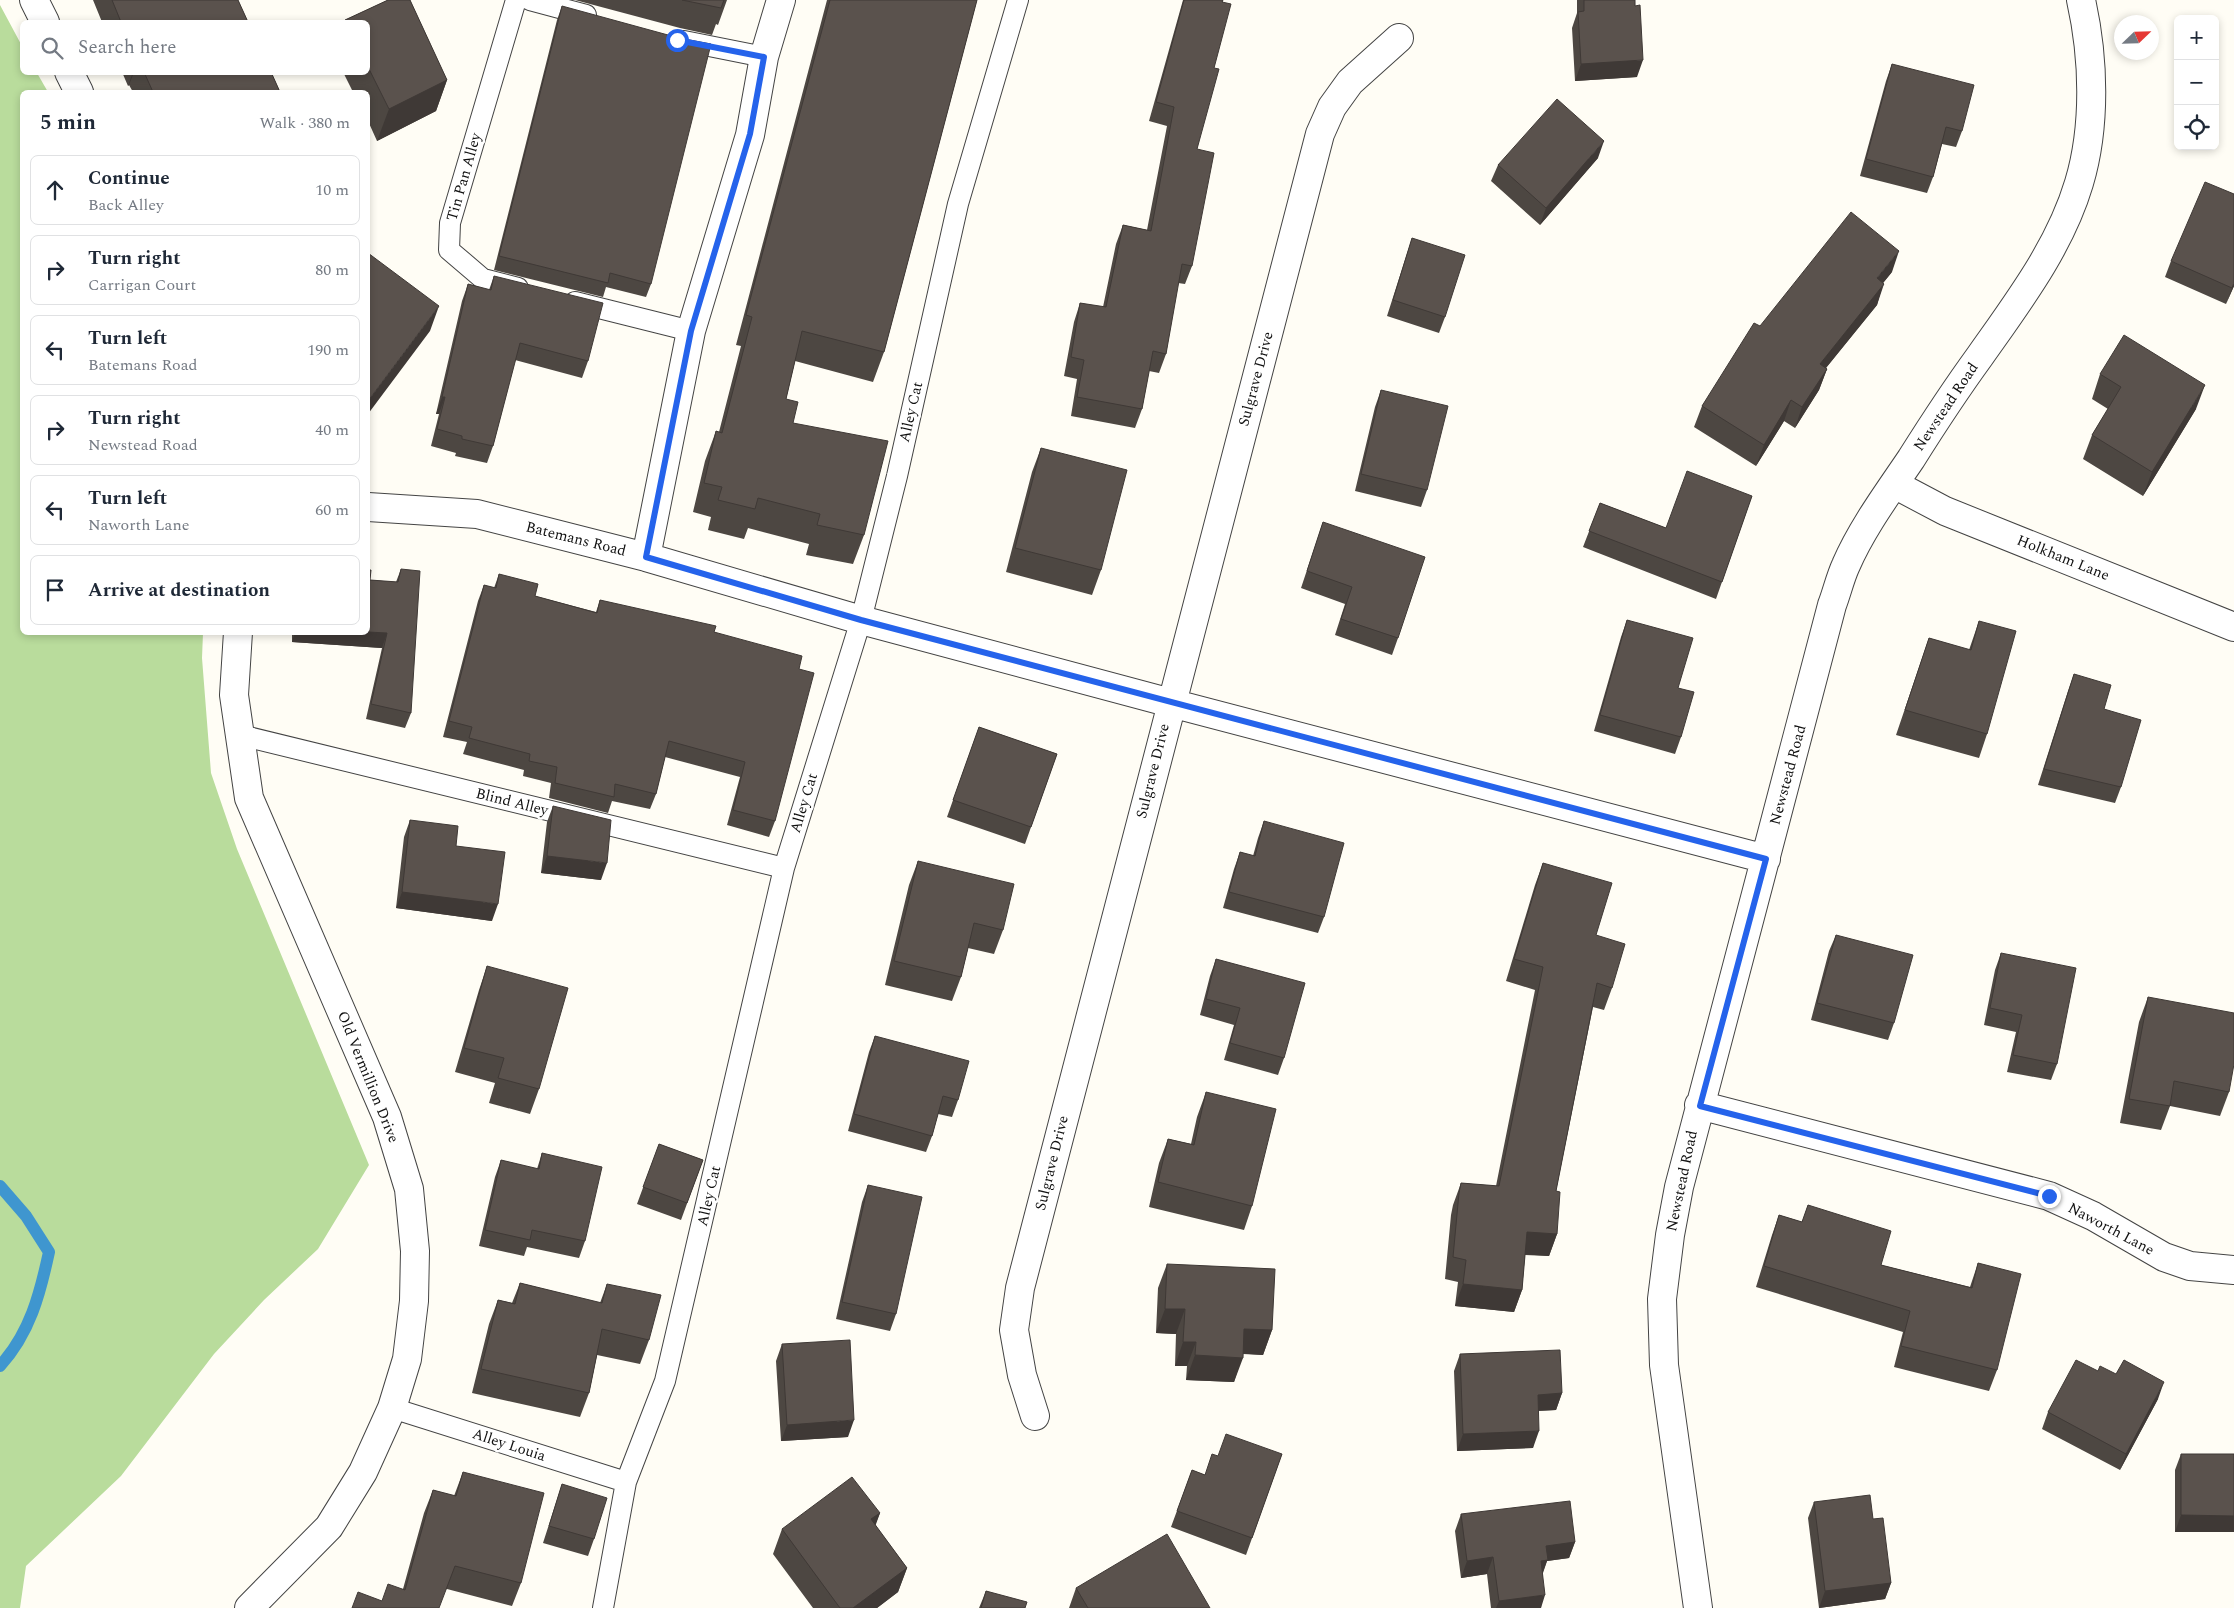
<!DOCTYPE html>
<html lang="en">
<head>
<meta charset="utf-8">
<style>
  :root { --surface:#fff; --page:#f6f6f7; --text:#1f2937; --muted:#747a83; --line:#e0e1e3 }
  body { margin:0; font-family:Spectral,serif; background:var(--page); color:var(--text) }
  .controls { position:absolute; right:15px; top:15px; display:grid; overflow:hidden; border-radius:8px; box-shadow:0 2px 8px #0003 }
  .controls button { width:45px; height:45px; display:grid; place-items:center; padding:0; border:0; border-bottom:1px solid var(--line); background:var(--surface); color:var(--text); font:25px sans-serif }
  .compass { position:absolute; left:2114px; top:15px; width:45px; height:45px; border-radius:50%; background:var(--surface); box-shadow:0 2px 8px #0003; rotate:67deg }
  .stop { position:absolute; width:15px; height:15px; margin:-11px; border:4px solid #2563eb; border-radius:50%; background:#fff }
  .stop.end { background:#2563eb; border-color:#fff; box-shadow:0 1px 5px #0008 }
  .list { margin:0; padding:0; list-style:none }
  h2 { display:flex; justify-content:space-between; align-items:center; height:65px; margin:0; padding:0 20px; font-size:21px }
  h2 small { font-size:16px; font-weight:400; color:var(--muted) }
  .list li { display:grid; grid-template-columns:32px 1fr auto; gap:15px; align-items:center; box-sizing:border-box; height:70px; margin:0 10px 10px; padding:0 10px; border:1px solid var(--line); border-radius:8px }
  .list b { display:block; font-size:19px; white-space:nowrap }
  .list p { margin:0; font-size:16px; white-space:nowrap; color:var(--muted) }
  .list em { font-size:16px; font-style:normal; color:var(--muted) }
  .icon { flex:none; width:28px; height:28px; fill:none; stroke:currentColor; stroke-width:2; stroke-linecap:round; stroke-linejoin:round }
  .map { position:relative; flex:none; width:2234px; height:1608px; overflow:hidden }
  .search { position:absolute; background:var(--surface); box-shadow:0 2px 8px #0003; left:20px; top:20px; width:350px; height:55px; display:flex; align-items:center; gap:12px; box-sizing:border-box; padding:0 18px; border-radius:8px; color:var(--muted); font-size:19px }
  .panel { position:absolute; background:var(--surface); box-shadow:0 2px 8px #0003; left:20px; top:90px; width:350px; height:545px; border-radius:8px }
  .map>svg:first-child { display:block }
  .forest { fill:#b9dc9c }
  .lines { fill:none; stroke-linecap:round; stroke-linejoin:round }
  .stream { stroke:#3f96cf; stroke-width:12 }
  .service-casing { stroke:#444; stroke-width:22 }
  .minor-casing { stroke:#444; stroke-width:30 }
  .service { stroke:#fff; stroke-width:20 }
  .minor { stroke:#fff; stroke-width:28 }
  .wall { fill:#4d4742 }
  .shaded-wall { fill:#3f3936 }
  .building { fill:#5a524d; stroke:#3f3936 }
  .route { stroke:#2563eb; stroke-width:6 }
  .labels { text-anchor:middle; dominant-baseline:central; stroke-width:5; stroke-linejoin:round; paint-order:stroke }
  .street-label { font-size:15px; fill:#111; stroke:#fff }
</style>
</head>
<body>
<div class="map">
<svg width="2234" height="1608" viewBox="0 0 2234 1608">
  <rect width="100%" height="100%" fill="#fffdf5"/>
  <!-- forest -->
  <path class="forest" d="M0,5L22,46V72L37,73L48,92H22V632L203,633L202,658L211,773L237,849L369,1165L318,1249L264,1300L214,1354L121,1476L26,1566L20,1608H0Z"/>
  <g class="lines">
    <!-- stream -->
    <path class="stream" d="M0,1186L26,1216L49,1252C40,1294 30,1333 0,1366"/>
    <!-- service casing -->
    <g class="service-casing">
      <path id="service" d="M516,0L450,223L449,250L483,279L518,288
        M530,0L586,15
        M684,41L764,57
        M575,302L691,331
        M240,735L784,868
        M392,1408L626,1482
        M603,1608L626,1482L665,1381L784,868L861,620L897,476L958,204L1018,0"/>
    </g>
    <!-- minor casing -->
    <g class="minor-casing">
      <path id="minor" d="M34,0L45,22
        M69,72L79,92
        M1894,484L1945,511L2234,627
        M368,507L477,514L646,557L861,620L1171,703L1766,859
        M646,557L691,331L750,135L764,57L781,0
        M238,632L234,695L249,798L387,1117L409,1189L415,1251L414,1301L407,1359L392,1408L363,1472L329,1527L249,1608
        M1699,1105L2049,1196L2093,1216L2164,1257L2190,1266L2234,1270
        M1035,1416L1022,1375L1014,1330L1020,1288L1320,134L1332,107L1350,82L1399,38
        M1698,1608L1664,1365L1662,1299L1670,1235L1679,1187L1832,605C1837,592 1840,578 1846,565C1862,528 1888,493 1911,459C1933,424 1956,389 1980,356C2018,302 2060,247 2079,183C2096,126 2094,58 2081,0"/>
    </g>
    <!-- service -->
    <use href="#service" class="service"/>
    <!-- minor -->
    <use href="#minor" class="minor"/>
  </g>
  <!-- wall -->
  <path class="wall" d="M93,0H238L248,22H102Z
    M388,0H410L447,80L436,111L377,141L368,121V92H353L343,72H368V22H344L345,20Z
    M575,0H727L718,25L716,24L712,35L680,28Z
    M827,0H977L884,352L873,382L795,361L786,399L793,423L864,535L853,564L806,555L809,544L748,528L744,539L708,530L711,517L693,512L705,461L716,431L719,432L741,346L736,345Z
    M1183,0H1223L1214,68L1197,149L1192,266L1185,284L1178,283L1166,354L1159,373L1149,371L1142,409L1135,428L1071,416L1077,379L1064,376L1074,322L1080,303L1103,307L1116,244L1123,225L1147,230L1167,126L1149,121Z
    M1577,0H1635L1637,77L1575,81L1572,28L1577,13Z
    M562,6L651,284L646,297L606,287L603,297L494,270L557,20Z
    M1892,64L1962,131L1956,147L1942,144L1933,177L1927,193L1860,176L1886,81Z
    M122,72H271L280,92H133L129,85L128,86Z
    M1598,158L1540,225L1491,181L1498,165Z
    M1412,238L1445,317L1439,333L1387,316Z
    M2171,261L2234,286L2226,304L2165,277Z
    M1892,272L1883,283L1877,305L1826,368L1827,369L1819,390L1795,428L1784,421L1756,466L1694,427L1702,406L1760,326Z
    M494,276L588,361L582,378L515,360L493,446L487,463L455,456L456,453L431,446L439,414H436L462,301L468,284L489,290Z
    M2100,374L2196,409L2143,496L2083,459L2092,435L2108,409L2092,399Z
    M1381,390L1427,490L1421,507L1355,491L1375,407Z
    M1041,448L1101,570L1092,595L1006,572L1032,472Z
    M1752,496L1716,599L1583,547L1600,503L1666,528Z
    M1323,522L1398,638L1392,655L1335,635L1345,604L1301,588Z
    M401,569L411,713L405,728L366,719L382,648L292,642V632H368L370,580L396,582Z
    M499,574L535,596L596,612L600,600L714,632L799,669L775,821L769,837L727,825L740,777L665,757L656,794L650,809L612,801L608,813L549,798L551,783L523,776L524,770L463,754L467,742L443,737L478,601L484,585L494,588Z
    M1627,620L1678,688L1681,737L1675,754L1594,731L1621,637Z
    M1979,621L1987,734L1979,758L1896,735L1929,638L1969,650Z
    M2074,674L2104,709L2121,787L2115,803L2038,785L2068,691Z
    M979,727L1057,754L1025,844L947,817Z
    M553,806L601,880L541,873L547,822Z
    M410,820L456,846L492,921L396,908L404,837Z
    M1264,821L1324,917L1318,933L1223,908L1234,869L1240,852L1253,856L1258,838Z
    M918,861L1003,930L994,954L968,948L961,977L952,1001L885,985L909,885Z
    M1543,863L1596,935L1612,988L1604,1010L1593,1007L1556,1191L1557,1234L1549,1256L1525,1255L1522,1290L1514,1312L1455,1306L1458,1282L1445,1279L1451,1215L1453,1205L1461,1183L1496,1186L1535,990L1506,981L1535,885Z
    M1836,935L1894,1023L1888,1040L1811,1020L1829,951Z
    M2001,953L2057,1064L2051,1080L2007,1072L2016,1032L1984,1025L1995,970Z
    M1216,959L1284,1058L1278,1075L1224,1060L1234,1025L1200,1015L1210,976Z
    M487,966L539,1089L530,1114L489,1103L495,1083L455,1072L479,990Z
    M2148,997L2229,1092L2220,1116L2170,1106L2161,1130L2120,1123L2139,1022Z
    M875,1036L958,1100L952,1117L938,1114L932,1136L926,1152L848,1131L869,1052Z
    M1206,1092L1252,1206L1244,1230L1149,1207L1159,1163L1168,1139L1191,1144L1197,1117Z
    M659,1144L703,1160L681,1220L637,1204Z
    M542,1153L585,1241L579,1258L527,1247L524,1256L479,1246L495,1177L501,1160L537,1169Z
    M868,1185L896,1314L890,1331L836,1319L862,1202Z
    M1808,1205L1881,1265L1970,1287L1978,1263L1997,1370L1989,1391L1894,1367L1903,1332L1756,1287L1772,1235L1779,1215L1802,1222Z
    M1167,1264L1272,1330L1263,1355L1243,1354L1234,1382L1186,1380L1187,1366H1175L1176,1334L1156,1333L1158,1288Z
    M520,1283L600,1303L607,1284L649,1340L640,1364L597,1355L589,1393L580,1417L472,1393L489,1324L498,1300L512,1303Z
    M782,1344L848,1437L781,1441L776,1361Z
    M1460,1354L1562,1393L1556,1410L1538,1411L1533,1448L1457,1451L1454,1371Z
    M2098,1371L2158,1399L2120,1470L2042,1429L2048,1412Z
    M1282,1454L1246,1555L1171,1527L1192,1470L1205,1475L1218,1456Z
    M2181,1454H2234V1532H2175V1470Z
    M463,1472L521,1583L512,1606L447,1589L382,1601L403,1589L424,1513L433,1490L454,1496Z
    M562,1484L594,1539L588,1556L543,1543Z
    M1814,1502L1873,1519L1891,1583L1885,1599L1819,1608L1808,1518Z
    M880,1513L875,1525L907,1568L898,1592L877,1608H813L773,1554L782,1529Z
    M1461,1514L1575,1542L1569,1558L1547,1561L1543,1573L1541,1608H1491L1487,1574L1461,1578L1455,1531Z
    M1076,1588L1210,1608H1069Z
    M986,1591L1025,1608H979Z"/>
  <!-- shaded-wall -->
  <path class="shaded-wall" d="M1643,60L1637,77L1575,81L1581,64Z
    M133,72H134L129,85L128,86Z
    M447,80L436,111L377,141L389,109Z
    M1604,141L1598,158L1540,225L1546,208Z
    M1899,251L1892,272L1870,299L1877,278Z
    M2234,283V286L2226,304Z
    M1884,284L1877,305L1812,385L1820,364Z
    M439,306L430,331L368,414V401Z
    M1827,369L1819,390L1795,428L1802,407Z
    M2205,385L2196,409L2143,496L2152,472Z
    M442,397H445L439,414H436Z
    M1791,400L1784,421L1756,466L1764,445Z
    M295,632H368L387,633L382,648L292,642Z
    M547,856L607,863L601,880L541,873Z
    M402,892L498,904L492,921L396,908Z
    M1527,1232L1557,1234L1549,1256L1519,1254Z
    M1463,1284L1522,1290L1514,1312L1455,1306Z
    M1165,1309H1185L1176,1334L1156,1333Z
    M1244,1329L1272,1330L1263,1355L1235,1353Z
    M1183,1342H1196L1187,1366H1175Z
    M1195,1355L1243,1358L1234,1382L1186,1380Z
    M2164,1382L2158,1399L2120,1470L2126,1454Z
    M1562,1393L1556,1410L1532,1411L1538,1395Z
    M854,1420L848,1437L781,1441L787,1425Z
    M1539,1431L1533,1448L1457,1451L1463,1434Z
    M880,1513L871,1538V1519Z
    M2181,1515L2234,1516V1532H2175Z
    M1575,1542L1569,1558L1547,1561L1541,1577L1535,1578L1546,1546Z
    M1493,1557L1487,1574L1461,1578L1467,1561Z
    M907,1568L898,1592L877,1608H853Z
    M1891,1583L1885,1599L1819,1608L1825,1591Z
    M1545,1595L1541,1608H1496L1499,1601Z"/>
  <!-- building -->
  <path class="building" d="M112,0H238L248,22H121Z
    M388,0H410L447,80L389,109L368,67V22H346L345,20Z
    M682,0H724L721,8Z
    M830,0H977L884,352L802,331L786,399L798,402L793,423L888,441L864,535L817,525L820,514L758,498L755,509L718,500L722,487L704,483L716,431L722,433L752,317L746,315Z
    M1184,0H1223L1222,2L1231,4L1214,68L1219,69L1197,149L1214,153L1192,266L1182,264L1166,354L1153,351L1142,409L1077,397L1084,360L1071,357L1080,303L1106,307L1123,225L1151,231L1174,107L1156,102Z
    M1584,0H1635V6L1640,5L1643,60L1581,64L1578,12L1584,11Z
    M562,6L679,38L711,44L651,284L610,273L608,283L499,256Z
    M1892,64L1974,85L1962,131L1946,127L1933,177L1866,159Z
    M144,72H271L280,92H153Z
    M1557,99L1604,141L1546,208L1498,165Z
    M2205,182L2234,194V283L2232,288L2171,261Z
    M1851,212L1899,251L1877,278L1884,284L1820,364L1827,369L1802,407L1791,400L1764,445L1702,406L1754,323L1760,326Z
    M1412,238L1465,255L1445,317L1393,300Z
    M368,253L439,306L368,401Z
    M494,276L603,303L588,361L520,343L493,446L462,439V436L437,429L445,397H442L468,284L491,290Z
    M2124,335L2205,385L2152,472L2092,435L2121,387L2100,374Z
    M1381,390L1448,406L1427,490L1361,474Z
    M1041,448L1127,470L1101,570L1015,548Z
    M1687,471L1752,496L1722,582L1589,531L1600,503L1666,528Z
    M1323,522L1425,557L1398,638L1341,619L1352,587L1307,571Z
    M401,569L420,571L411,713L371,704L387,633L368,632V570H371L370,580L398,582Z
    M499,574L538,584L535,596L597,613L600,600L716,626L714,632L802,656L799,669L814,673L775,821L733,810L745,762L669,741L656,794L615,784L614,797L555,783L557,767L529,761L530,754L469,738L472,727L449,721L484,585L496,588Z
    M1627,620L1693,638L1678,688L1694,692L1681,737L1600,715Z
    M1979,621L2016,631L1987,734L1905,710L1929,638L1971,650Z
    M2074,674L2111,685L2104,709L2141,720L2121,787L2044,769Z
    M979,727L1057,754L1031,827L953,800Z
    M553,806L611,820L607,863L547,856Z
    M410,820L458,826L456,846L505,852L498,904L402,892Z
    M1264,821L1344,843L1324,917L1229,892L1240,852L1255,856Z
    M918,861L1014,884L1003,930L974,923L961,977L894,961Z
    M1543,863L1612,883L1596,935L1625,944L1612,988L1597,983L1556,1191L1560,1192L1557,1234L1527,1232L1522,1290L1463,1284L1466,1260L1453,1257L1459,1193L1461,1183L1499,1186L1543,967L1514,959Z
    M1836,935L1913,955L1894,1023L1817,1003Z
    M2001,953L2076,968L2057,1064L2013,1055L2022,1015L1990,1008Z
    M1216,959L1305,983L1284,1058L1230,1043L1240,1008L1206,999Z
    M487,966L568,988L539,1089L498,1078L504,1058L464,1048Z
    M2148,997L2234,1013V1064L2229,1092L2174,1081L2170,1106L2129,1099Z
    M875,1036L969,1061L958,1100L943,1096L932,1136L854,1114Z
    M1206,1092L1276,1109L1252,1206L1158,1182L1168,1139L1194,1145Z
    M659,1144L703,1160L687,1203L643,1187Z
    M542,1153L602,1167L585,1241L532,1230L530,1240L485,1230L501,1160L539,1169Z
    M868,1185L922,1197L896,1314L842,1302Z
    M1808,1205L1891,1231L1881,1265L1972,1288L1978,1263L2021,1274L1997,1370L1901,1346L1910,1311L1764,1266L1779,1215L1802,1222Z
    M1167,1264L1275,1269L1272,1330L1244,1329L1243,1358L1195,1355L1196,1342H1183L1185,1309H1165Z
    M520,1283L602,1303L607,1284L661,1295L649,1340L602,1329L589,1393L481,1369L498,1300L515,1304Z
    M850,1340L854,1420L787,1425L782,1344Z
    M1560,1350L1562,1393L1538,1395L1539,1431L1463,1434L1460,1354Z
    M2076,1360L2098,1371L2100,1366L2116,1374L2124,1360L2164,1382L2126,1454L2048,1412Z
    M1226,1434L1282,1454L1252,1538L1177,1511L1192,1470L1205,1475L1212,1454L1218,1456Z
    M2181,1454H2234V1516L2181,1515Z
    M463,1472L544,1493L521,1583L455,1566L439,1608H352L358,1592L382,1601L388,1584L405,1590L433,1490L456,1496Z
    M852,1477L880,1513L871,1519L907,1568L853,1608H840L782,1529Z
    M562,1484L607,1498L594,1539L549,1526Z
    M1870,1495L1873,1519L1883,1518L1891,1583L1825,1591L1814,1502Z
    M1570,1501L1575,1542L1546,1546L1548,1560L1541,1561L1545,1595L1499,1601L1493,1557L1467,1561L1461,1514Z
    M1167,1534L1210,1608H1088L1076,1588Z
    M986,1591L1027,1602L1025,1608H981Z"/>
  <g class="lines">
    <!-- route -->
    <path class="route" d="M677,40L764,57L750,134L691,331L646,557L861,620L1766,859L1700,1106L2049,1196"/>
  </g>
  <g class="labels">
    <!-- street labels -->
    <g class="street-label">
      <text transform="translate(464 177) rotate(-74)">Tin Pan Alley</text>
      <text transform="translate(1256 379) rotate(-75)">Sulgrave Drive</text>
      <text transform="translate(1946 407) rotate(-56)">Newstead Road</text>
      <text transform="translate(911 412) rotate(-77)">Alley Cat</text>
      <text transform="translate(576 539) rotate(14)">Batemans Road</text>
      <text transform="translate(2063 558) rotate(22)">Holkham Lane</text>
      <text transform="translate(1153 771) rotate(-76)">Sulgrave Drive</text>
      <text transform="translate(1788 775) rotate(-75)">Newstead Road</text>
      <text transform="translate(512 802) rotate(14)">Blind Alley</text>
      <text transform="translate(804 803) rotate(-73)">Alley Cat</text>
      <text transform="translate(368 1077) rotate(68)">Old Vermillion Drive</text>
      <text transform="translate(1052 1163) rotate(-76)">Sulgrave Drive</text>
      <text transform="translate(1682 1181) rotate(-78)">Newstead Road</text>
      <text transform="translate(709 1196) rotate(-77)">Alley Cat</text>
      <text transform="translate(2111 1229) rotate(28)">Naworth Lane</text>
      <text transform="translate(509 1445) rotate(18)">Alley Louia</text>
    </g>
  </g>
</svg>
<div class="controls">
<button>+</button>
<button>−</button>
<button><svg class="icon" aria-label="locate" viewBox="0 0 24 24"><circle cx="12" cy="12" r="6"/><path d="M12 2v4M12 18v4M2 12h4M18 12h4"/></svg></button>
</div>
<svg class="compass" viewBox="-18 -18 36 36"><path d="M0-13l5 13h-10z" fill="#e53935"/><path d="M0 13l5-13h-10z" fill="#747a83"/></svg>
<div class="stop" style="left:677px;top:40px"></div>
<div class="stop end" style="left:2049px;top:1196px"></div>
<div class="search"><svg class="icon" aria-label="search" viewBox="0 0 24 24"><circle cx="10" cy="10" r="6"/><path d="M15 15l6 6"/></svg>Search here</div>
<section class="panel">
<h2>5 min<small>Walk · 380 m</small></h2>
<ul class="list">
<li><svg class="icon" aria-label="ahead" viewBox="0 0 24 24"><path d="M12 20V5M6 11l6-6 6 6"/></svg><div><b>Continue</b><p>Back Alley</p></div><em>10 m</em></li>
<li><svg class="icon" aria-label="right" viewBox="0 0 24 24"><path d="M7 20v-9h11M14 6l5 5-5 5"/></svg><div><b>Turn right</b><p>Carrigan Court</p></div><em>80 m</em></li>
<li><svg class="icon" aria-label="left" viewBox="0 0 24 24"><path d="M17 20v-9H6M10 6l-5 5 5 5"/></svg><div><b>Turn left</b><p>Batemans Road</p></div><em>190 m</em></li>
<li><svg class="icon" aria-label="right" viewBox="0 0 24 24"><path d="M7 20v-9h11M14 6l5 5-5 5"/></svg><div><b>Turn right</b><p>Newstead Road</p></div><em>40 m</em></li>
<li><svg class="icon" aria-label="left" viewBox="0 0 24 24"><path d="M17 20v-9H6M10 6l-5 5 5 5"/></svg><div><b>Turn left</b><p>Naworth Lane</p></div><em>60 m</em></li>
<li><svg class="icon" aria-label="arrive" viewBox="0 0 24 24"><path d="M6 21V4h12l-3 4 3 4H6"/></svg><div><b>Arrive at destination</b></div></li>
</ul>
</section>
</div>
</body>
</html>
